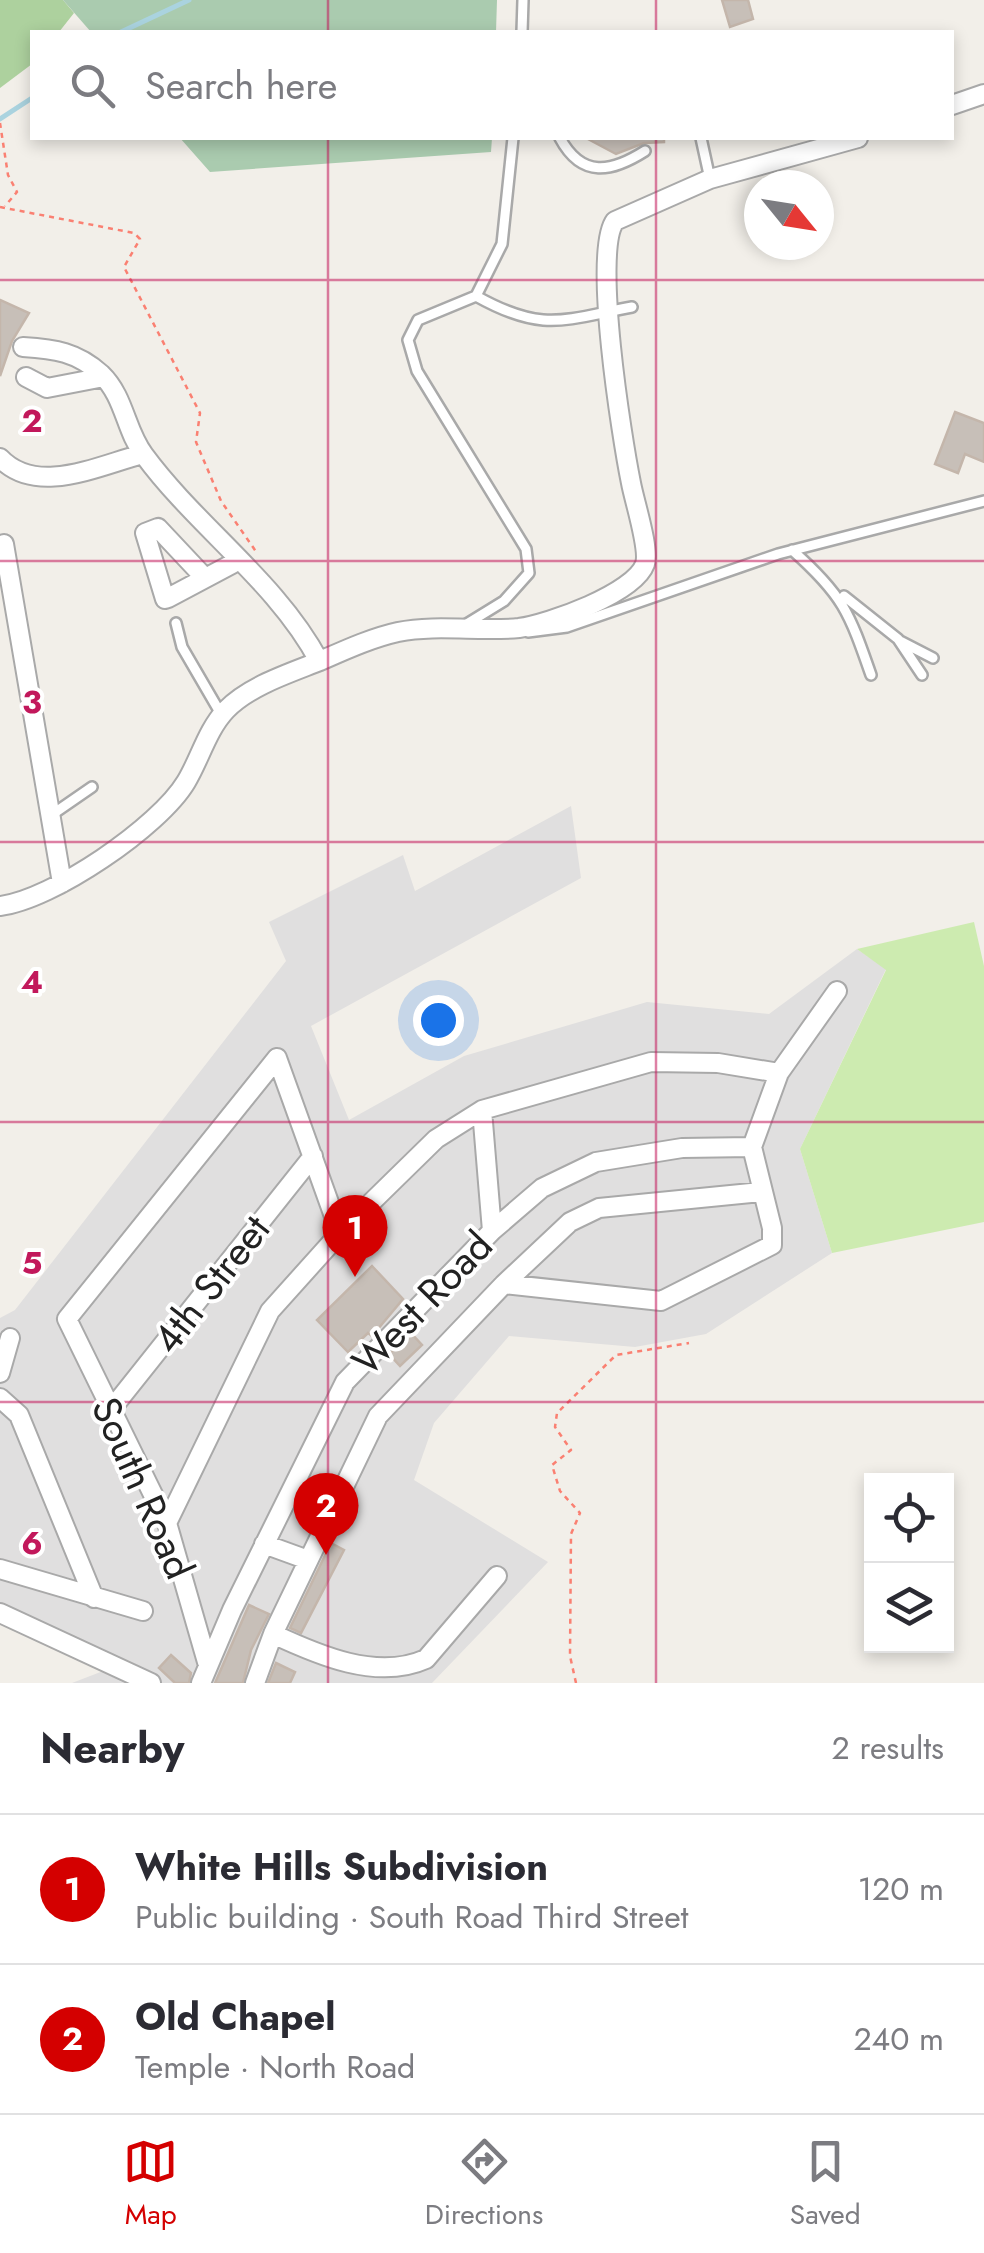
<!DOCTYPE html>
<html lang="en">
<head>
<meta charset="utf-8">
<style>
  :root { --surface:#fff; --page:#f7f7f7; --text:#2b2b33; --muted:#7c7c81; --line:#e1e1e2; --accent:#d40000 }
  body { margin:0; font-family:Jost,sans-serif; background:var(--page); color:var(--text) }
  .controls { position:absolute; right:30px; bottom:30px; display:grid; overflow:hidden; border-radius:0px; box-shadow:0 5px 15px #0003 }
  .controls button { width:90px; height:90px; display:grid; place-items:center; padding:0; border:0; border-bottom:2px solid var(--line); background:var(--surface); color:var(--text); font:50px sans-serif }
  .compass { position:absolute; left:744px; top:170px; width:90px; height:90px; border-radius:50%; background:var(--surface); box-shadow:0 5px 15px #0003; rotate:120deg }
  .you { position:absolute; left:438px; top:1020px; width:35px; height:35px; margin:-25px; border:8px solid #fff; border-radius:50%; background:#1a73e8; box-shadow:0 0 0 15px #1a73e833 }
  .badge { display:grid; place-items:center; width:65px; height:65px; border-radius:50%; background:var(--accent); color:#fff; font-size:32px; font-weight:700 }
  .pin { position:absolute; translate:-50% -82px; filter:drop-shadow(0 2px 5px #0008) }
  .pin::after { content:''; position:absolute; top:52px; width:35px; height:30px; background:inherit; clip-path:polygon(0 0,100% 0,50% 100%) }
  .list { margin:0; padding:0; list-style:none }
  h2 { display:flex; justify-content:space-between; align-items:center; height:130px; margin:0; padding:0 40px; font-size:42px }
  h2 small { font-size:32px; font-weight:400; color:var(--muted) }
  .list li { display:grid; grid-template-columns:65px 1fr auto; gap:30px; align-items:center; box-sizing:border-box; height:150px; padding:0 40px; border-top:2px solid var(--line) }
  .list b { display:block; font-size:38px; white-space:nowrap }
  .list p { margin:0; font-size:32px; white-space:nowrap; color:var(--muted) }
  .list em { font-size:32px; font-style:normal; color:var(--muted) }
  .icon { flex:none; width:55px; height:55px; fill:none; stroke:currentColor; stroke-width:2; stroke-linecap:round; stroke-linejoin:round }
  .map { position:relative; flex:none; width:984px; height:1683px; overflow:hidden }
  .search { position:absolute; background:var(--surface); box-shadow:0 5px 15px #0003; left:30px; right:30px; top:30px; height:110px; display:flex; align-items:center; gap:25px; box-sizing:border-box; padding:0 35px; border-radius:0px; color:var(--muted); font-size:38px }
  .sheet { height:430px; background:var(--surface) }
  nav { display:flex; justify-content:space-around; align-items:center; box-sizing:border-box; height:140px; border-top:2px solid var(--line); background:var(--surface); font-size:28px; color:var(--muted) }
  nav a { display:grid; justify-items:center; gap:5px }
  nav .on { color:var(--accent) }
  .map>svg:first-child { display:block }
  .residential { fill:#e0dfdf }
  .grass { fill:#cdebb0 }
  .forest { fill:#add19e }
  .cemetery { fill:#aacbaf }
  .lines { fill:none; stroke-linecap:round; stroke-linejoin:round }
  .stream { stroke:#aad3df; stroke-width:5 }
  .building { fill:#c7bfb8; stroke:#c4b6ab; stroke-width:2.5 }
  .service-casing { stroke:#a9a9a9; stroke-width:14 }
  .minor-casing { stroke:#a9a9a9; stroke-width:22 }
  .path { stroke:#fa8072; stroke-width:2.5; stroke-dasharray:5 5; stroke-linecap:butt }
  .service { stroke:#fff; stroke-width:9 }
  .minor { stroke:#fff; stroke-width:18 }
  .grid { fill:none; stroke:#c2185b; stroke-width:2.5; stroke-opacity:0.55 }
  .labels { text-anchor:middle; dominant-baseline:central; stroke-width:8; stroke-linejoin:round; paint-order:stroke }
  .street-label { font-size:40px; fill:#222; stroke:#fff }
  .grid-label { font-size:32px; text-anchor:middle; font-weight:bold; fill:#c2185b; stroke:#fff; stroke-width:8; stroke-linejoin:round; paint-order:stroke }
</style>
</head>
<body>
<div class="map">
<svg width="984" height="1683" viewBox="0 0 984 1683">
  <rect width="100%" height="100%" fill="#f2efe9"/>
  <!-- residential -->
  <path class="residential" d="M571,806L581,878L311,1026L349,1120L464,1056L647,1002L769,1014L857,949L886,969L800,1149L832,1253L706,1334L635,1347L509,1336L434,1423L414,1480L548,1562L432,1683H72L129,1661L0,1605V1318L15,1310L286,961L269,922L403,855L415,891Z"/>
  <!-- grass -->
  <path class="grass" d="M974,922L984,966V1222L832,1253L800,1149L886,970L857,949Z"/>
  <!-- forest -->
  <path class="forest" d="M0,0H63L74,13L59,32H32V64L0,88Z"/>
  <!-- cemetery -->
  <path class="cemetery" d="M63,0H497L496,32H91Z
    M180,138H492L491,152L210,172Z"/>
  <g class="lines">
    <!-- stream -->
    <path class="stream" d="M121,32L189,0
      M0,119L32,98"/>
  </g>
  <!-- building -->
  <path class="building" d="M722,0H748L753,19L730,27Z
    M586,138H664V142L644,143L616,154Z
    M0,300L29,313L12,341L0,376Z
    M955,412L984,423V462L965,454L958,473L935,464Z
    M372,1266L403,1299L372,1336L368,1333L348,1352L317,1320Z
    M411,1333L422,1345L400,1366L389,1354Z
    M331,1543L344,1550L301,1633L290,1628Z
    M249,1605L269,1614L251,1650L243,1683H215Z
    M171,1655L191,1673L189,1683H175L159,1668Z
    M276,1663L295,1672L290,1683H268Z"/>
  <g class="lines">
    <!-- service casing -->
    <g class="service-casing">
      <path id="service" d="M522,32L523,0
        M560,138C582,179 612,172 645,151
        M701,138L710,179
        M476,296C542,333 563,320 632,307
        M792,550C843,595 849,612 871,675
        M844,596L898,639L922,675
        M176,623L182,647L221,714
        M465,625L504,601L529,573L526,549L417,371L408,340L418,320L476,296L502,244L513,138
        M528,632L567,627L778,554L984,501
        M900,641L933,658
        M50,816L92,787"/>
    </g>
    <!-- minor casing -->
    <g class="minor-casing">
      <path id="minor" d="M952,105L984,94
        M23,347C55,349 77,352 101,374C125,397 125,430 144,455C197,527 277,582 319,661
        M26,377L47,388L104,377
        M0,458C37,497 99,465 143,454
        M4,544L62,883
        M205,578L158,528L145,533L165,599L168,598L232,564L237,561
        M0,906C52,900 159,827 186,782C200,759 207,730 226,710C249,686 290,673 320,661C345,650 371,638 398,632C437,624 479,632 519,628C548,624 634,594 645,564C650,549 634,500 631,483C622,439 592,251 615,221L710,179L858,138
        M277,1058L340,1233
        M482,1110L492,1231
        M504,1284L661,1301L772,1245V1228L752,1147L779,1073L837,991
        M0,1373L10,1338
        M0,1398L19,1415L94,1598
        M110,1411L313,1156
        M167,1523L270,1311L340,1233L436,1139L482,1110L651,1062L718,1063L779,1073
        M264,1544L308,1560
        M0,1569L143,1611
        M0,1613L151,1683
        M273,1634C318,1655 377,1681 426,1659L497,1576
        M207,1662L167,1523L67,1319L277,1058
        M201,1683L232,1610L345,1382L492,1231L542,1188L596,1162L682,1148L752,1147
        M255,1683L273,1634L378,1416L504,1284L570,1222L599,1208L761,1192"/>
    </g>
    <!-- path -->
    <path class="path" d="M0,123L8,175L17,192L5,206
      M0,207L134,233L140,239L124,267L200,413L196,442L221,501L257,553
      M576,1683L570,1656L571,1534L580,1513L560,1491L552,1465L571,1450L555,1427L557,1413L616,1355L689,1343"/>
    <!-- service -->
    <use href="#service" class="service"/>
    <!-- minor -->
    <use href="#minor" class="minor"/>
  </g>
  <!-- grid -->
  <path class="grid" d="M328,0V32M656,0V32M328,138V1683M656,138V1683M0,280H984M0,561H984M0,842H984M0,1122H984M0,1402H984"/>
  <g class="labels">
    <!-- street labels -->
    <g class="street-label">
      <text transform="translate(211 1284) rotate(-52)">4th Street</text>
      <text transform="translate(422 1303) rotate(-46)">West Road</text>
      <text transform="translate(143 1488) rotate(66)">South Road</text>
    </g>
  </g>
  <g class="grid-label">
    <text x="32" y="432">2</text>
    <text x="32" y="713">3</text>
    <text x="32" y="993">4</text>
    <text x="32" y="1274">5</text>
    <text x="32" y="1554">6</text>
  </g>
</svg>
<div class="controls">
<button><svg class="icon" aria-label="locate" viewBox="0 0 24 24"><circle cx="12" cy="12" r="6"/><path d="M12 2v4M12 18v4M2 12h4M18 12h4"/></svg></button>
<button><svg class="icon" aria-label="layers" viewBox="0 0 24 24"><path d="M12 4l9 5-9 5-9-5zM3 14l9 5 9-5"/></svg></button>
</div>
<svg class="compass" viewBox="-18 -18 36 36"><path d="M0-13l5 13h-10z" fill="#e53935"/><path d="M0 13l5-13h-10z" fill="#7c7c81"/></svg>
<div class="you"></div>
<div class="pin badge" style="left:355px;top:1277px">1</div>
<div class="pin badge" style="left:326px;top:1555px">2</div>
<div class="search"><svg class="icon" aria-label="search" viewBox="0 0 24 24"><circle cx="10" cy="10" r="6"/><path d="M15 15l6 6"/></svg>Search here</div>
</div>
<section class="sheet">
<h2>Nearby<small>2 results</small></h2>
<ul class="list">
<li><span class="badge">1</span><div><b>White Hills Subdivision</b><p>Public building · South Road Third Street</p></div><em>120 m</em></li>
<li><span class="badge">2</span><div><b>Old Chapel</b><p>Temple · North Road</p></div><em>240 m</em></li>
</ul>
</section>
<nav>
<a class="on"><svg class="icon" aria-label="map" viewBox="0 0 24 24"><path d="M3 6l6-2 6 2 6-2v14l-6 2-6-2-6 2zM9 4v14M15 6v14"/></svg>Map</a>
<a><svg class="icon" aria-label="directions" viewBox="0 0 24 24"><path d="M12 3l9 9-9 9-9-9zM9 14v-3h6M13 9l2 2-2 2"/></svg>Directions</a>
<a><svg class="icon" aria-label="saved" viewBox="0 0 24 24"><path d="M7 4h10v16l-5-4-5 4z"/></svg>Saved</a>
</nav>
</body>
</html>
